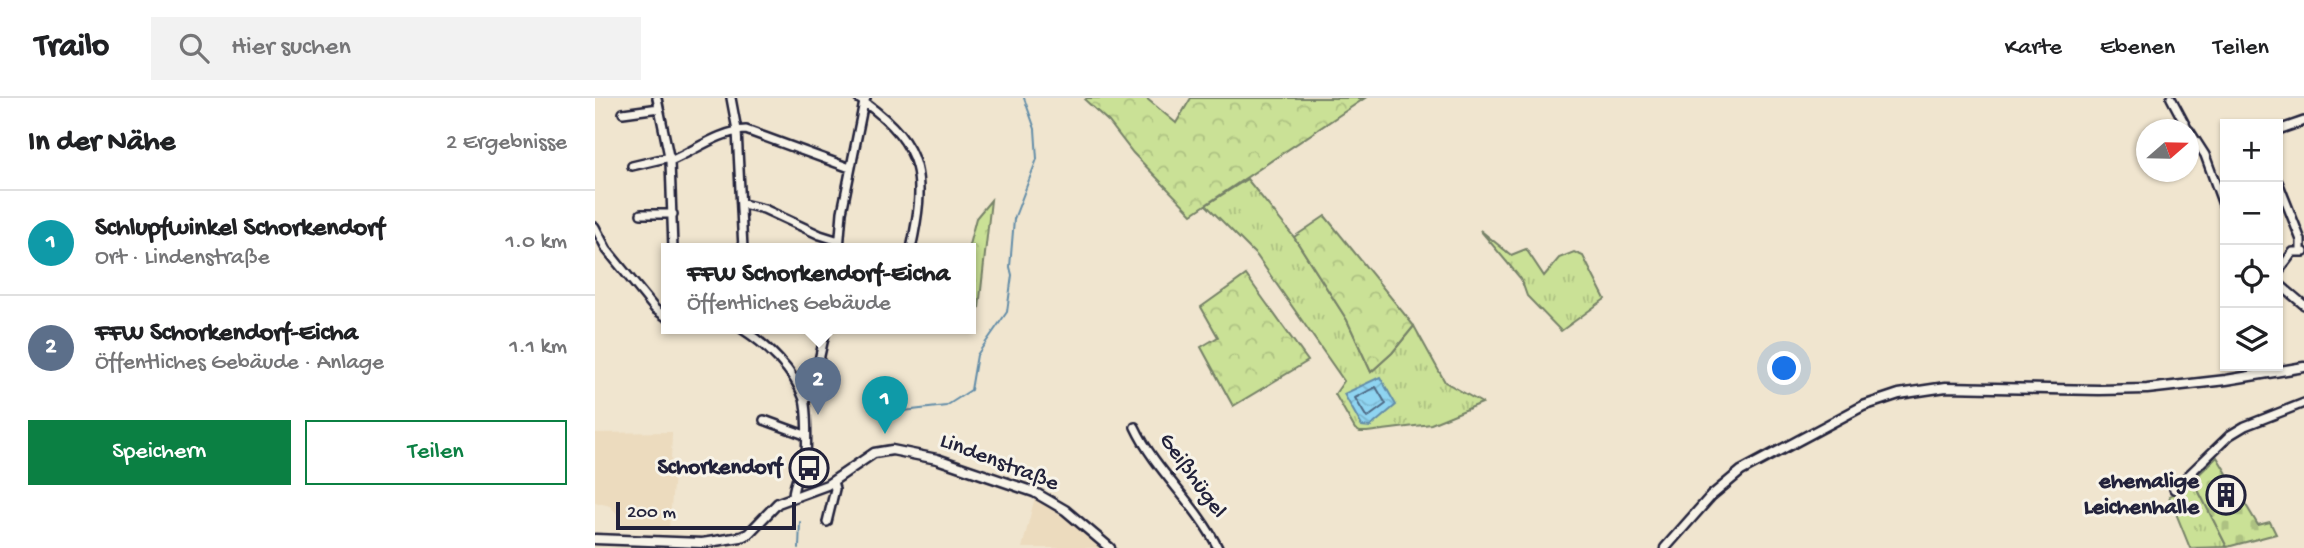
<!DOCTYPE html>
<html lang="de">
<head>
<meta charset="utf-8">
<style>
  :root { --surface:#fff; --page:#f2f2f2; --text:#202124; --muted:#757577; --line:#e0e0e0; --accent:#0b8043 }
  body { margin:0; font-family:"Gochi Hand",sans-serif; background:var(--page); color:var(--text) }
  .controls { position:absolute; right:21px; top:21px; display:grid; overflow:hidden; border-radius:0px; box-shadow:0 2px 5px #0004 }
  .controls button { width:63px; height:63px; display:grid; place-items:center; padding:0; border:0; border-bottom:2px solid var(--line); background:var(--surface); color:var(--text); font:35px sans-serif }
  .compass { position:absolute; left:1541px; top:21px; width:63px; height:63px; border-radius:50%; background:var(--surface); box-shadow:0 2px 5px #0004; rotate:70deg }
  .scale { position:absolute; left:21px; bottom:18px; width:180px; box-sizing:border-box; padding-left:7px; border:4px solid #22223b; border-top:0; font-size:19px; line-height:24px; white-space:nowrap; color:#22223b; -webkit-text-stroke:5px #f7f3e8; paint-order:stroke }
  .you { position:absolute; left:1190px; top:271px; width:24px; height:24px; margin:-18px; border:5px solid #fff; border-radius:50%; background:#1a73e8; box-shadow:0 0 0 10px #1a73e833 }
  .badge { display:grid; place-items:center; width:46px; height:46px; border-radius:50%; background:var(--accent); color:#fff; font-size:23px; font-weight:700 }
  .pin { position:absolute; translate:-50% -58px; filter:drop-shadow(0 2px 4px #0008) }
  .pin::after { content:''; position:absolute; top:37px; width:24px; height:21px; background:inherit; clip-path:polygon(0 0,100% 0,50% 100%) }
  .popup { position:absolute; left:66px; top:145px; width:315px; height:91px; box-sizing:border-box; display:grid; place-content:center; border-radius:0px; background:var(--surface); filter:drop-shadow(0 2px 5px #0005); font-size:23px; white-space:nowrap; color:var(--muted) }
  .popup b { font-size:26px; color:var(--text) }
  .popup::after { content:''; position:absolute; left:50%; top:100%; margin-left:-14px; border:14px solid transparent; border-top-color:var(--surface) }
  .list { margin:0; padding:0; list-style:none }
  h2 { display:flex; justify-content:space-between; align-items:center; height:91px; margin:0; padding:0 28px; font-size:30px }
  h2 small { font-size:23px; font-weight:400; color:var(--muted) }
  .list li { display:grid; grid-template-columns:46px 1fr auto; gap:21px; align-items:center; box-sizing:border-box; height:105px; padding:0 28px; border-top:2px solid var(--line) }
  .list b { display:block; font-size:26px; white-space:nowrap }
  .list p { margin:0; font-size:23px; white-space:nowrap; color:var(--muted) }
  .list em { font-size:23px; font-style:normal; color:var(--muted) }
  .actions { display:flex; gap:14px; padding:21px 28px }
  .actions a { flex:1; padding:16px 0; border:2px solid var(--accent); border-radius:0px; text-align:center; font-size:24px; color:var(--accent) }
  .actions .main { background:var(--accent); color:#fff }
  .icon { flex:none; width:38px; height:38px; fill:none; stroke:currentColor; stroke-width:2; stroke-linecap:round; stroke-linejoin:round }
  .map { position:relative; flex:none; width:1709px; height:450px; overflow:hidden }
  header { display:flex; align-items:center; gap:42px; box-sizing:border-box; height:98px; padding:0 35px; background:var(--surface); border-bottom:2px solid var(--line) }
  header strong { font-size:33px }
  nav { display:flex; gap:38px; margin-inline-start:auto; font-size:24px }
  .search { width:490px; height:63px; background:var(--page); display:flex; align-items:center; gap:18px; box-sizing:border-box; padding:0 24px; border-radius:0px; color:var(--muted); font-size:26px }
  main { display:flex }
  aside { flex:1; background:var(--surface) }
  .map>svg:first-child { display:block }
  .built { fill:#ecdbbe }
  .grass { fill:url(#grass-tufts); stroke:#768268; stroke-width:2 }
  .forest { fill:url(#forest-crowns); stroke:#768268; stroke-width:2 }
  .cemetery { fill:url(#cemetery-stones); stroke:#768268; stroke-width:2 }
  .water { fill:url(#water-waves); stroke:#638da8; stroke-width:2 }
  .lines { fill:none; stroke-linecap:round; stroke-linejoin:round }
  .shore { stroke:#4e6984; stroke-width:2 }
  .stream { stroke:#638da8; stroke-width:2 }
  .minor-casing { stroke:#22223b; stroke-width:12 }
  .tertiary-casing { stroke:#22223b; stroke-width:13 }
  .minor { stroke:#f7f3e8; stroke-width:7 }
  .tertiary { stroke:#f7f3e8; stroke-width:8 }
  .labels { text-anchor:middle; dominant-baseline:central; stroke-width:6; stroke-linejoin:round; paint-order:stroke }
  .street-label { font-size:23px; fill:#22223b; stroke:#f7f3e8 }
  .poi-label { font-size:23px; font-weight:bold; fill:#22223b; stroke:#f7f3e8; text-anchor:end }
</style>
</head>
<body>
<header>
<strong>Trailo</strong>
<div class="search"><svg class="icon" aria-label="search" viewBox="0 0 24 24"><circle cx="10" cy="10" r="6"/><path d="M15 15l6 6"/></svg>Hier suchen</div>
<nav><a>Karte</a><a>Ebenen</a><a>Teilen</a></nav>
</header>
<main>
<aside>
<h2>In der Nähe<small>2 Ergebnisse</small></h2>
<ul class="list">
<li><span class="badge" style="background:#0f9aa8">1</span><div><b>Schlupfwinkel Schorkendorf</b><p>Ort · Lindenstraße</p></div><em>1.0 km</em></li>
<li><span class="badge" style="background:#5c6f8a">2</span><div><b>FFW Schorkendorf-Eicha</b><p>Öffentliches Gebäude · Anlage</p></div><em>1.1 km</em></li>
</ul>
<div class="actions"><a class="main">Speichern</a><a>Teilen</a></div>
</aside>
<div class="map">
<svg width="1709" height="450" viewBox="0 0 1709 450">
  <defs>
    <pattern id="grass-tufts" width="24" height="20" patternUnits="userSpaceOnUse" patternTransform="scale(1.75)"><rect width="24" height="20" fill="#cae196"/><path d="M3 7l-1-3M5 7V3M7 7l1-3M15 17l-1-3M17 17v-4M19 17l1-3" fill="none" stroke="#adc182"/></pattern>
    <pattern id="forest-crowns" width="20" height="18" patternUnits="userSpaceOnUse" patternTransform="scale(1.75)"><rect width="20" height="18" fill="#cae196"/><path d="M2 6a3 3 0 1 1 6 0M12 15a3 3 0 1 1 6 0" fill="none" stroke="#adc182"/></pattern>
    <pattern id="cemetery-stones" width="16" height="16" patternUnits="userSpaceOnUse" patternTransform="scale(1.75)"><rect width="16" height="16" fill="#cae196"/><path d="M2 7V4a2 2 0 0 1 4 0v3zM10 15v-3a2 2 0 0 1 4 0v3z" fill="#adc182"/></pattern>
    <pattern id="water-waves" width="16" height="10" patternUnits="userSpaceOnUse" patternTransform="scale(1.75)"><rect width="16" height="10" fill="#8fd4f1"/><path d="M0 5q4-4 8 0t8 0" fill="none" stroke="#7bb6d0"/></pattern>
  </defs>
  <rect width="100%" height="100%" fill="#f0e5cf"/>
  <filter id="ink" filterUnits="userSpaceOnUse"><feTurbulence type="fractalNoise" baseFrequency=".0143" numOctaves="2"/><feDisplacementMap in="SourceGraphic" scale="14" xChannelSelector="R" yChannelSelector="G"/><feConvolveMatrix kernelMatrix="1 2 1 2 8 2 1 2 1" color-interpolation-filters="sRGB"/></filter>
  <g filter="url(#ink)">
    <!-- built -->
    <path class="built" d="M77,334L76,364L80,365L74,431L27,428L25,419L15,408L0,404V335Z
      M440,399L469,417L506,450H427Z"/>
    <!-- grass -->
    <path class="grass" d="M652,81L699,139L752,222L776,274L797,255L819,228L850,284L887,305L836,326L772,334H765L760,331L740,296L749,283L662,158L611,107Z
      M885,132L916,157L931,151L949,178L964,160L979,154L988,158L1010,201L966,233L932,198L926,181Z
      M1598,382L1632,449L1595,450L1574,398L1585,393Z"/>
    <!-- forest -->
    <path class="forest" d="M492,0H551L581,25L596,0H770L597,116L538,55L514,24L490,2Z
      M396,102L384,210L376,209L380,194L375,190V151H373L381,120Z
      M730,118L819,228L797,255L776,274L752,222L699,139Z
      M651,177L713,263L638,308L606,249L623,239L606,209Z"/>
    <!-- cemetery -->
    <path class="cemetery" d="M1622,359L1663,427L1675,424L1681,436L1632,449L1598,382Z"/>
    <!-- water -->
    <path class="water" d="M785,279L801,307L775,329L767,328L749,296Z"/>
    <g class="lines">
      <!-- shore -->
      <path class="shore" d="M781,289L791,306L772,320L760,300Z"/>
      <!-- stream -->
      <path class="stream" d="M1572,0L1584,22
        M1604,54L1609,67
        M283,316L351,308L376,292L382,257L412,214L417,177L415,169L419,121L442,61L440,31L429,0
        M204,450L205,424"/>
      <!-- minor casing -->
      <g class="minor-casing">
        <path id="minor" d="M62,0L75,63L78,151
          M136,0L142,32L148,151
          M271,0L269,4C330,48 331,81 316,151
          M1576,0L1593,32
          M28,15L64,10
          M1594,32L1610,57L1630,112
          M1683,32L1709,23
          M75,63C99,53 125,33 151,32L255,70
          M37,68L75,59
          M1683,84L1706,142V153
          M148,106L169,111L225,137L244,143
          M46,116H78
          M0,129L12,152L60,211L71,219
          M244,151L247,114L269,4L263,0
          M1683,174L1698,154H1709
          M1683,185L1709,207
          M147,231C172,247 199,272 209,301C212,312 212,343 211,356C209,371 198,382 198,398
          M210,304L220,280L231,231
          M169,322L210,337
          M540,329C561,374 601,405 623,450
          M1579,391L1635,337L1650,328L1709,305
          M232,424L240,391L238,384"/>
      </g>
      <!-- tertiary casing -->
      <g class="tertiary-casing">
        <path id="tertiary" d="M0,441L107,445L146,439L153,436L183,405L232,387L279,355L297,352L342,361L439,394L470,412L515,450
          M1070,450L1116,398L1146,373L1268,308L1304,296L1351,289L1504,292L1552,291L1631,282L1709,269"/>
      </g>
      <!-- minor -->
      <use href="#minor" class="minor"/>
      <!-- tertiary -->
      <use href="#tertiary" class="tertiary"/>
    </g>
  </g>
  <!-- icons -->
  <defs>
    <g id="bus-ring" transform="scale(2.0125)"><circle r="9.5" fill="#f7f3e8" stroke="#22223b" stroke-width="1.5"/><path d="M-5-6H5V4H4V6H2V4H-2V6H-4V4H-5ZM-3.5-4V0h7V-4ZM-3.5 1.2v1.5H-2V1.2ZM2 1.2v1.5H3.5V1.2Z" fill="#22223b"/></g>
    <g id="building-ring" transform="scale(2.0125)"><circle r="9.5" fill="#f7f3e8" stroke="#22223b" stroke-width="1.5"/><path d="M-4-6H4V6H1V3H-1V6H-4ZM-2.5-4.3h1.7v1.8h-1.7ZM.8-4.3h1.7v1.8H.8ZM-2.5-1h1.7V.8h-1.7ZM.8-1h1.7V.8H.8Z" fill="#22223b"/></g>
  </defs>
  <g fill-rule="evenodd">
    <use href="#bus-ring" x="214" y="370"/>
    <use href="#building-ring" x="1631" y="397"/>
  </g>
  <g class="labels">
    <!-- street labels -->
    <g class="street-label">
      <text transform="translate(404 365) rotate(21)">Lindenstraße</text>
      <text transform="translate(597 378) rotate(54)">Geißhügel</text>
    </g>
    <!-- poi labels -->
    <g class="poi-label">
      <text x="187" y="370">Schorkendorf</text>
      <text x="1604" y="384">ehemalige<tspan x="1604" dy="26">Leichenhalle</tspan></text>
    </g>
  </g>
</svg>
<div class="controls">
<button>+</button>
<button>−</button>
<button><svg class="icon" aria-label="locate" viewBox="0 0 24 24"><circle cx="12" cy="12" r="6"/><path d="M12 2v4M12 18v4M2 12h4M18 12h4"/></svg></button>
<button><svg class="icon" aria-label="layers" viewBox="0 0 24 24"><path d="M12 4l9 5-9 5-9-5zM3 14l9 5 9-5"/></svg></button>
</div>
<svg class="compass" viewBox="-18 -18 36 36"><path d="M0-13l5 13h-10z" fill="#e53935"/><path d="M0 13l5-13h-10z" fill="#757577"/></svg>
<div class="scale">200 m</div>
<div class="you"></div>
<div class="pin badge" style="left:290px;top:336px;background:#0f9aa8">1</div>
<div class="pin badge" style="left:223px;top:317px;background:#5c6f8a">2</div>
<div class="popup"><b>FFW Schorkendorf-Eicha</b>Öffentliches Gebäude</div>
</div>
</main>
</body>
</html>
